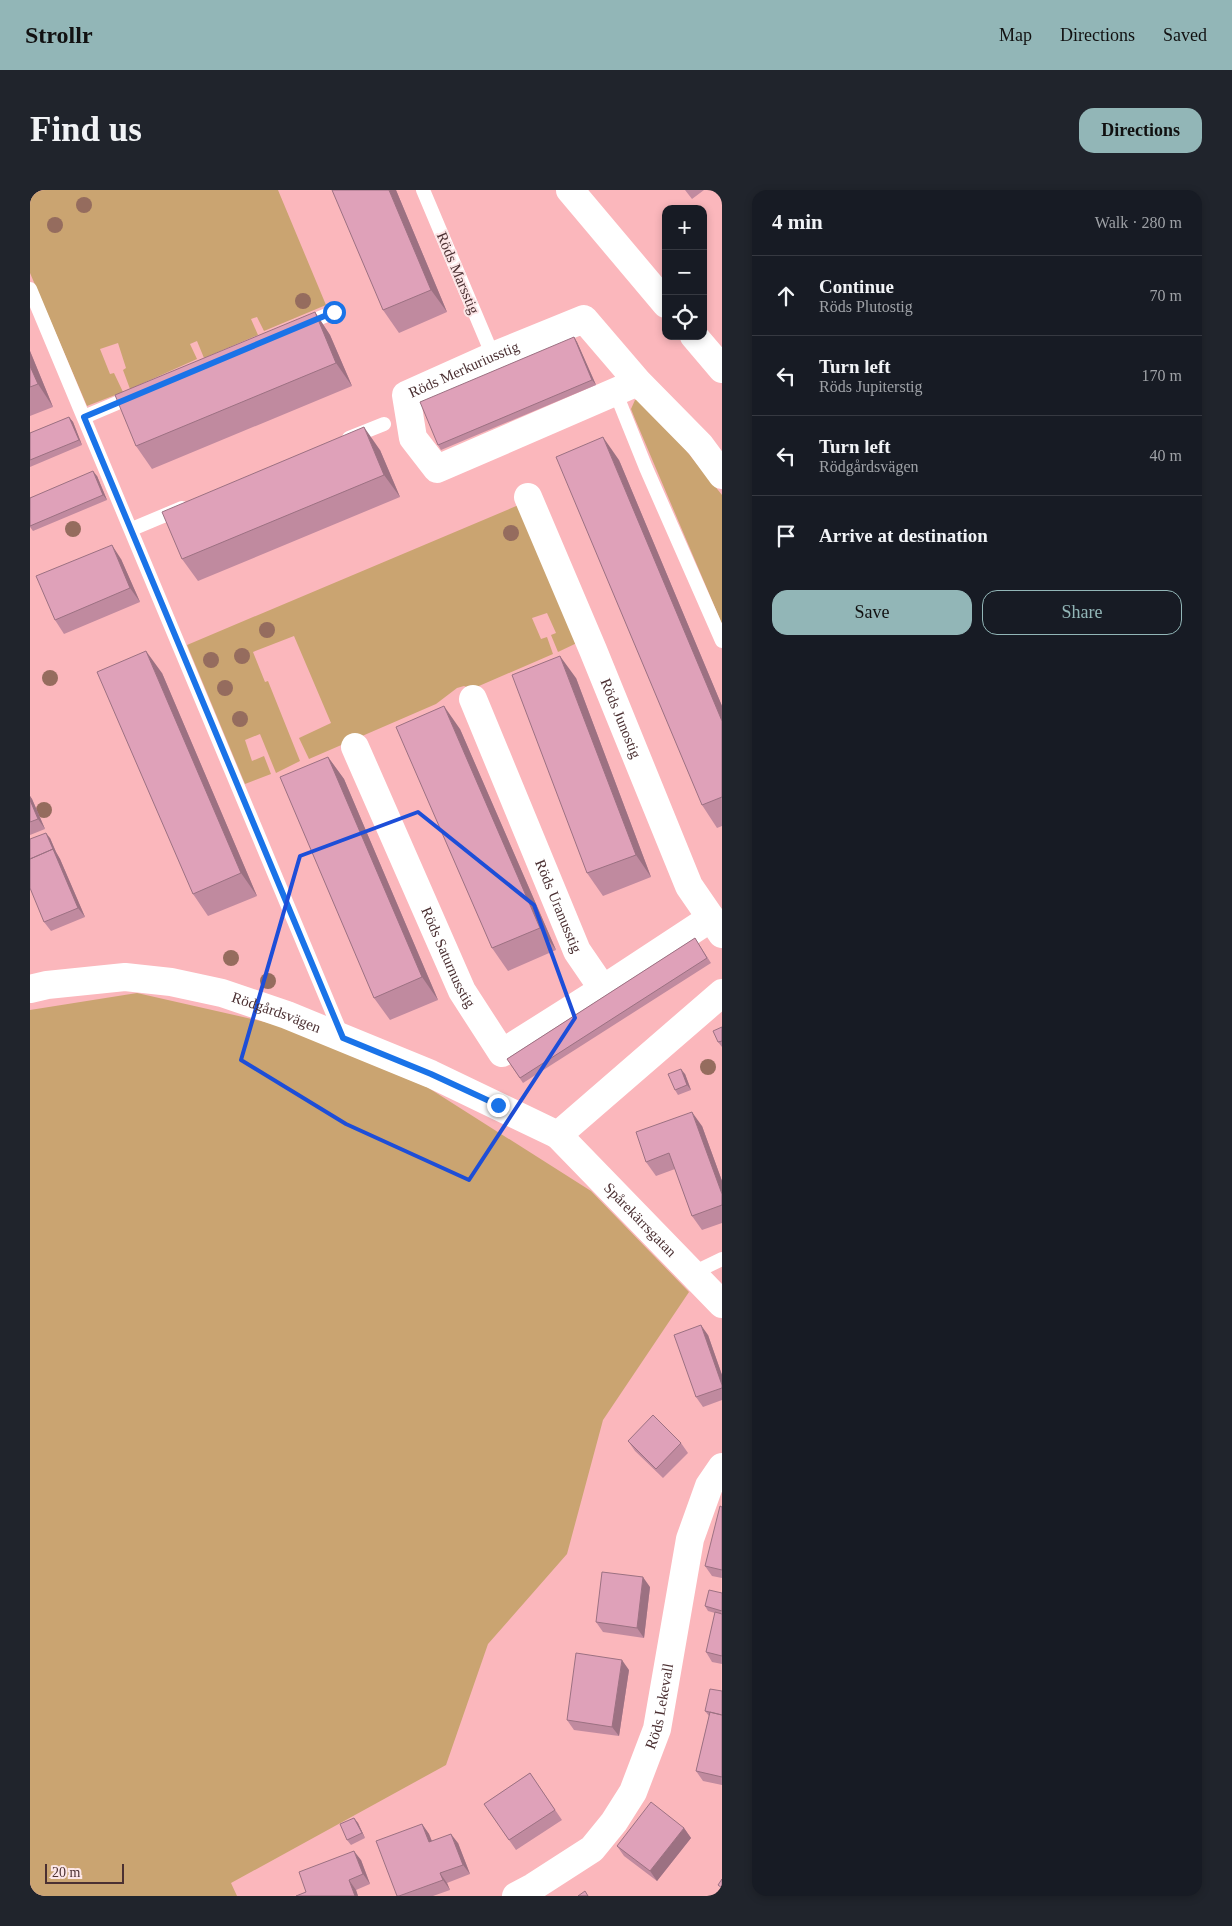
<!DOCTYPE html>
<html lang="en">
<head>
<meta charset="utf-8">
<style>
  :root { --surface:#171b24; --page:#20242c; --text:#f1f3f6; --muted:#9ea1a6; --line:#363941; --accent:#92b6b7 }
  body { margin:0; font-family:"Times New Roman",serif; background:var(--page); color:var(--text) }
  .controls { position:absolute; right:15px; top:15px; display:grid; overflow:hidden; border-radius:10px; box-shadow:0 2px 8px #0003 }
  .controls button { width:45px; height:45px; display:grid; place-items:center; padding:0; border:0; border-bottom:1px solid var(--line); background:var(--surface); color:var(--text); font:25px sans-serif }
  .scale { position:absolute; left:15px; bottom:12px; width:79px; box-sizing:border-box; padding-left:5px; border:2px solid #4b3032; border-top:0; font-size:14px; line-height:18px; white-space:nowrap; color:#4b3032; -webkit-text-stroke:4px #fce6e7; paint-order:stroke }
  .stop { position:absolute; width:15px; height:15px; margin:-11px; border:4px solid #1a73e8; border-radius:50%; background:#fff }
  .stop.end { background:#1a73e8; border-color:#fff; box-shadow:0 1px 5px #0008 }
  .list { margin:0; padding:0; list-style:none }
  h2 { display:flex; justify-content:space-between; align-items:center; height:65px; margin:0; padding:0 20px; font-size:21px }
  h2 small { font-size:16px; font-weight:400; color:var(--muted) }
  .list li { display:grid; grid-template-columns:32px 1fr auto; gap:15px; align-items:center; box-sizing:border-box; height:80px; padding:0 20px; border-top:1px solid var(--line) }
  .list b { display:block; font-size:19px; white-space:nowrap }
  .list p { margin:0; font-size:16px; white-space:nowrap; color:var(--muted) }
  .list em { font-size:16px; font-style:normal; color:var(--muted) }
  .actions { display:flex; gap:10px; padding:15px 20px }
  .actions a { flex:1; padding:11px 0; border:1px solid var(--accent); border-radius:15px; text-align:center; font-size:18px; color:var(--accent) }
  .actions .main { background:var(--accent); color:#111 }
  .icon { flex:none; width:28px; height:28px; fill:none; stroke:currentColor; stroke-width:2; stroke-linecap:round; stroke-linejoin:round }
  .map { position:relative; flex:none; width:692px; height:1706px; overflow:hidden; border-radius:15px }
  header { display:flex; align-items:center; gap:30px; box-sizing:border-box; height:70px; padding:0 25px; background:var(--accent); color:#111 }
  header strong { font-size:24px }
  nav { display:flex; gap:28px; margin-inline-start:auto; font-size:18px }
  .intro { display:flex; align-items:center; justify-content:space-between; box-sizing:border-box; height:120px; padding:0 30px }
  h1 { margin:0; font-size:35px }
  .button { padding:12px 22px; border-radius:15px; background:var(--accent); color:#111; font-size:18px; font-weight:700 }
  main { display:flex; gap:30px; padding:0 30px }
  aside { flex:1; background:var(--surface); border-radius:15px; box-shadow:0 2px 8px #0003 }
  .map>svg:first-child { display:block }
  .green { fill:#caa471 }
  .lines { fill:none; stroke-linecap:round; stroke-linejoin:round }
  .service { stroke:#fff; stroke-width:14 }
  .minor { stroke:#fff; stroke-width:28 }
  .tertiary { stroke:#fff; stroke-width:28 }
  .tree { fill:#956c5e }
  .wall { fill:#c08a9f }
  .shaded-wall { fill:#9c7182 }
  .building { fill:#dfa1b9; stroke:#9c7182 }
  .route { stroke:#1a73e8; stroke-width:6 }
  .marked { fill:none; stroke:#1d4ed8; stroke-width:4; stroke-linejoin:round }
  .labels { text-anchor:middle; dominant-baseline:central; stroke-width:4; stroke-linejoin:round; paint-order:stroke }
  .street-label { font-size:15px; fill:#4b3032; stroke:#fce6e7 }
</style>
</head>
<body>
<header>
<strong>Strollr</strong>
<nav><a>Map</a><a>Directions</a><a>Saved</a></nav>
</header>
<div class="intro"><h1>Find us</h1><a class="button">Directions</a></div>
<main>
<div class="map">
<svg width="692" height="1706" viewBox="0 0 692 1706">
  <rect width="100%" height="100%" fill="#fbb7bc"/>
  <!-- green -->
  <path class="green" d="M12,0H248L296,115L234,141L227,127L221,129L228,145L174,168L167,151L160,154L167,169L100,199L93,180L96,178L88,153L70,159L80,184L84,183L93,202L57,216L0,83V5Z
    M605,210H608L638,238L692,305V434L605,229L601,219Z
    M491,314L549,452L528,462L521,445L526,443L517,423L502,428L511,449L517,447L523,464L442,499L434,496L427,498L406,514L279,569L269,548L301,533L264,446L223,462L235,492L238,491L270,571L246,583L230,544L215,550L222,571L234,566L241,584L215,594L157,455Z
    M107,803L244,834L397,897L561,1001L659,1102L573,1230L537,1364L458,1454L416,1575L201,1693L207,1706H0V820Z"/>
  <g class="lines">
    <!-- service -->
    <path class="service" d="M393,0L463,166
      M0,99L313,848
      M273,135L304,122
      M585,201L616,278L692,451
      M54,227L106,205
      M319,248L354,234
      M102,339L152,318
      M663,1083L692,1069"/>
    <!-- minor -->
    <g class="minor">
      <path id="s1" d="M608,192L407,279L383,248L376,205L463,166L554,129L608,192L670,255L692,285"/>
      <path id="s2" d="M498,307L563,460L659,696L692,744"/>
      <path id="s3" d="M443,509L547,761L573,799L681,728"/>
      <path id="s4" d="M325,557L432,801L472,863L573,799"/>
      <path id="s5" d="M0,799L17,795L95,787L141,792L192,803L257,825L401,884L528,945L692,803"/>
      <path id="s6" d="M528,945L692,1114"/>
      <path id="s7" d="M486,1706L503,1697L562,1659L584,1632L603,1602L627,1539L660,1349L679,1296L692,1277"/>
    </g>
    <!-- tertiary -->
    <path class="tertiary" d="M540,0L636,114
      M664,146L692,179"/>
  </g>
  <!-- trees -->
  <g class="tree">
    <circle cx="54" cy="15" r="8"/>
    <circle cx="25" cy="35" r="8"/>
    <circle cx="273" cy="111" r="8"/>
    <circle cx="43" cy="339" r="8"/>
    <circle cx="481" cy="343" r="8"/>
    <circle cx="237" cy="440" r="8"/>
    <circle cx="212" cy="466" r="8"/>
    <circle cx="181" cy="470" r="8"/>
    <circle cx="20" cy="488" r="8"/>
    <circle cx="195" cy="498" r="8"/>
    <circle cx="210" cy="529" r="8"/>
    <circle cx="14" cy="620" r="8"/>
    <circle cx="201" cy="768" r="8"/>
    <circle cx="238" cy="791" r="8"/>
    <circle cx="678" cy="877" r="8"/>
  </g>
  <!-- wall -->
  <path class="wall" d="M366,0L417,122L369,143L353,120Z
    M655,0H674L662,9Z
    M285,122L300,145L322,196L122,279L106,256Z
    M544,147L547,152L566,195L411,260L408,255Z
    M0,161L23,217L0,226Z
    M39,227L43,232L52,255L0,277V243Z
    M350,260L370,307L168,391L152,369Z
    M589,270L692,516V636L687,638L672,615Z
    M67,286L77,310L3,341L0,337V308Z
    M91,369L110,412L34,444L25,430Z
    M132,483L227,706L178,726L163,704Z
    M546,488L621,687L573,706L557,683Z
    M430,539L526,760L478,781L462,758Z
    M298,567L314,589L408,810L360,830L344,808Z
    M0,606L2,609L15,639L0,645Z
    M20,648L26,662L30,669L55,727L21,741L14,732Z
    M665,748L681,773L493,893L477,869Z
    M692,837V857L688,852Z
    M655,884L661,900L648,905L645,900Z
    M672,936L692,991V1033L672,1040L662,1026L645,979L626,986L616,972Z
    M678,1145L692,1185V1210L673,1217L666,1207Z
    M598,1251L651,1253L658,1263L633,1288L605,1261Z
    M692,1317V1388L682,1386L675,1376Z
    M620,1397L614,1448L573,1442L566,1432Z
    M692,1403V1474L682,1472L676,1462L685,1423L678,1421L675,1416Z
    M599,1480L589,1546L544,1540L537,1530Z
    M692,1501V1595L673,1591L666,1581L679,1526L675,1521Z
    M500,1583L532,1630L486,1660L454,1614Z
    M324,1628L328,1633L335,1648L321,1655L317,1650Z
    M392,1634L399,1644L402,1651L428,1653L440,1684L417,1693L420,1700L403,1706H369Z
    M654,1638L661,1648L627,1691L594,1666L587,1656Z
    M331,1670L340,1694L326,1700L328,1706H266L276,1702Z"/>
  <!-- shaded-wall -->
  <path class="shaded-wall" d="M359,0H366L417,122L401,100Z
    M285,122L300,145L322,196L306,173Z
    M544,147L547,152L566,195L562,190Z
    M0,161L23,217L8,194L0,176Z
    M39,227L43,232L52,255L49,250Z
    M334,237L350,260L370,307L354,285Z
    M573,247L589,270L692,516V531Z
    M63,281L67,286L77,310L73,305Z
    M82,355L91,369L110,412L100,398Z
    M116,461L132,483L227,706L211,683Z
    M530,466L546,488L621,687L606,665Z
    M414,516L430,539L526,760L510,738Z
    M298,567L314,589L408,810L392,787Z
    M0,606L2,609L15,639L8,629L0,610Z
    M16,643L20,648L26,662L30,669L55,727L48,718Z
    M651,879L655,884L661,900L657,895Z
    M662,922L672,936L692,991V1004Z
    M671,1135L678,1145L692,1185V1195Z
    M613,1387L620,1397L614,1448L607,1438Z
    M592,1470L599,1480L589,1546L582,1537Z
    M324,1628L328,1633L335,1648L332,1643Z
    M392,1634L399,1644L406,1662L399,1652Z
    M654,1638L661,1648L627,1691L620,1681Z
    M421,1644L428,1653L440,1684L433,1675Z
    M324,1661L331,1670L340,1694L333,1684Z
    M410,1683L417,1693L420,1700L413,1690Z
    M319,1690L326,1700L328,1706H325Z"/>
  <!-- building -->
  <path class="building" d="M302,0H359L401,100L353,120Z
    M285,122L306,173L106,256L85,205Z
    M544,147L562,190L408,255L390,212Z
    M0,176L8,194L0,197Z
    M39,227L49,250L0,270V243Z
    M334,237L354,285L152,369L132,322Z
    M573,247L692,531V607L672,615L526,267Z
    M63,281L73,305L0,336V308Z
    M82,355L100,398L25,430L6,386Z
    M116,461L211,683L163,704L67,482Z
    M530,466L606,665L557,683L482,485Z
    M414,516L510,738L462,758L366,537Z
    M298,567L392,787L344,808L250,587Z
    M0,610L8,629L0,632Z
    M16,643L23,659L0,669V649Z
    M23,659L48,718L14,732L0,698V669Z
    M665,748L677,768L490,888L477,869Z
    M692,837V851L688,852L683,841Z
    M651,879L657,895L645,900L638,884Z
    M662,922L692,1004V1015L662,1026L639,963L616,972L606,942Z
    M671,1135L692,1195V1198L666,1207L644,1145Z
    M623,1225L651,1253L626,1279L598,1251Z
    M690,1316L692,1317V1380L675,1376Z
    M572,1382L613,1387L607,1438L566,1432Z
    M679,1400L692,1403V1421L675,1416Z
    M685,1422L692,1424V1466L676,1462Z
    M546,1463L592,1470L582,1537L537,1530Z
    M680,1499L692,1501V1525L675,1521Z
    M680,1522L692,1525V1587L666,1581Z
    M500,1583L525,1620L479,1650L454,1614Z
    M621,1612L654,1638L620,1681L587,1656Z
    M324,1628L332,1643L317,1650L310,1634Z
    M392,1634L399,1652L421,1644L433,1675L410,1683L413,1690L369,1706H367L346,1651Z
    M324,1661L333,1684L319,1690L325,1706H266L276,1702L269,1682Z
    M692,1689V1698L688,1695Z
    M692,1700V1706H688Z
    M555,1701L558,1706H548Z"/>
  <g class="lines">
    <!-- route -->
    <path class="route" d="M304,122L54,227L313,848L401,884L468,915"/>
  </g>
  <!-- marked area -->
  <path class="marked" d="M388,622L504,715L545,828L439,990L316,934L211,870L270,666Z"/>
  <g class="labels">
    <!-- street labels -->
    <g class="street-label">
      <text transform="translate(428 83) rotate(67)">Röds Marsstig</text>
      <text stroke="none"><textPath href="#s1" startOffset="365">Röds Merkuriusstig</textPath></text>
      <text stroke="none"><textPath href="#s2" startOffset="240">Röds Junostig</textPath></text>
      <text stroke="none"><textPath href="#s3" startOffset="224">Röds Uranusstig</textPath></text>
      <text stroke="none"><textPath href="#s4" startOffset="230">Röds Saturnusstig</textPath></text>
      <text stroke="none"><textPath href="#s5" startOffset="252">Rödgårdsvägen</textPath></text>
      <text stroke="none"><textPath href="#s6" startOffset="118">Spårekärrsgatan</textPath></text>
      <text stroke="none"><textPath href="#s7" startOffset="250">Röds Lekevall</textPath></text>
    </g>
  </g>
</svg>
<div class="controls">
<button>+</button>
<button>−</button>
<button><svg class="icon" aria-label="locate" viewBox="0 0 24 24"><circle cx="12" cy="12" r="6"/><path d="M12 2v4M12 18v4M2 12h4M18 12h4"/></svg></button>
</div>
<div class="scale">20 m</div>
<div class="stop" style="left:304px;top:122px"></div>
<div class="stop end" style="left:468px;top:915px"></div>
</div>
<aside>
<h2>4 min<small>Walk · 280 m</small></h2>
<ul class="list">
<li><svg class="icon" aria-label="ahead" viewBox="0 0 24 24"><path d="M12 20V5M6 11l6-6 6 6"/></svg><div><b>Continue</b><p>Röds Plutostig</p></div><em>70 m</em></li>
<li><svg class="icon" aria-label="left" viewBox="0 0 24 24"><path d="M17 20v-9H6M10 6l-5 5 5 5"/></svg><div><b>Turn left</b><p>Röds Jupiterstig</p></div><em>170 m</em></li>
<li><svg class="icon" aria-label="left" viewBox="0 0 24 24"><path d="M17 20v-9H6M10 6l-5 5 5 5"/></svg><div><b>Turn left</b><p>Rödgårdsvägen</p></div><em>40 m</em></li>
<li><svg class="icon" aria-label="arrive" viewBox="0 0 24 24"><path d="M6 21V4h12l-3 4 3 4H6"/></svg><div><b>Arrive at destination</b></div></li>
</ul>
<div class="actions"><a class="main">Save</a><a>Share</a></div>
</aside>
</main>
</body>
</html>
